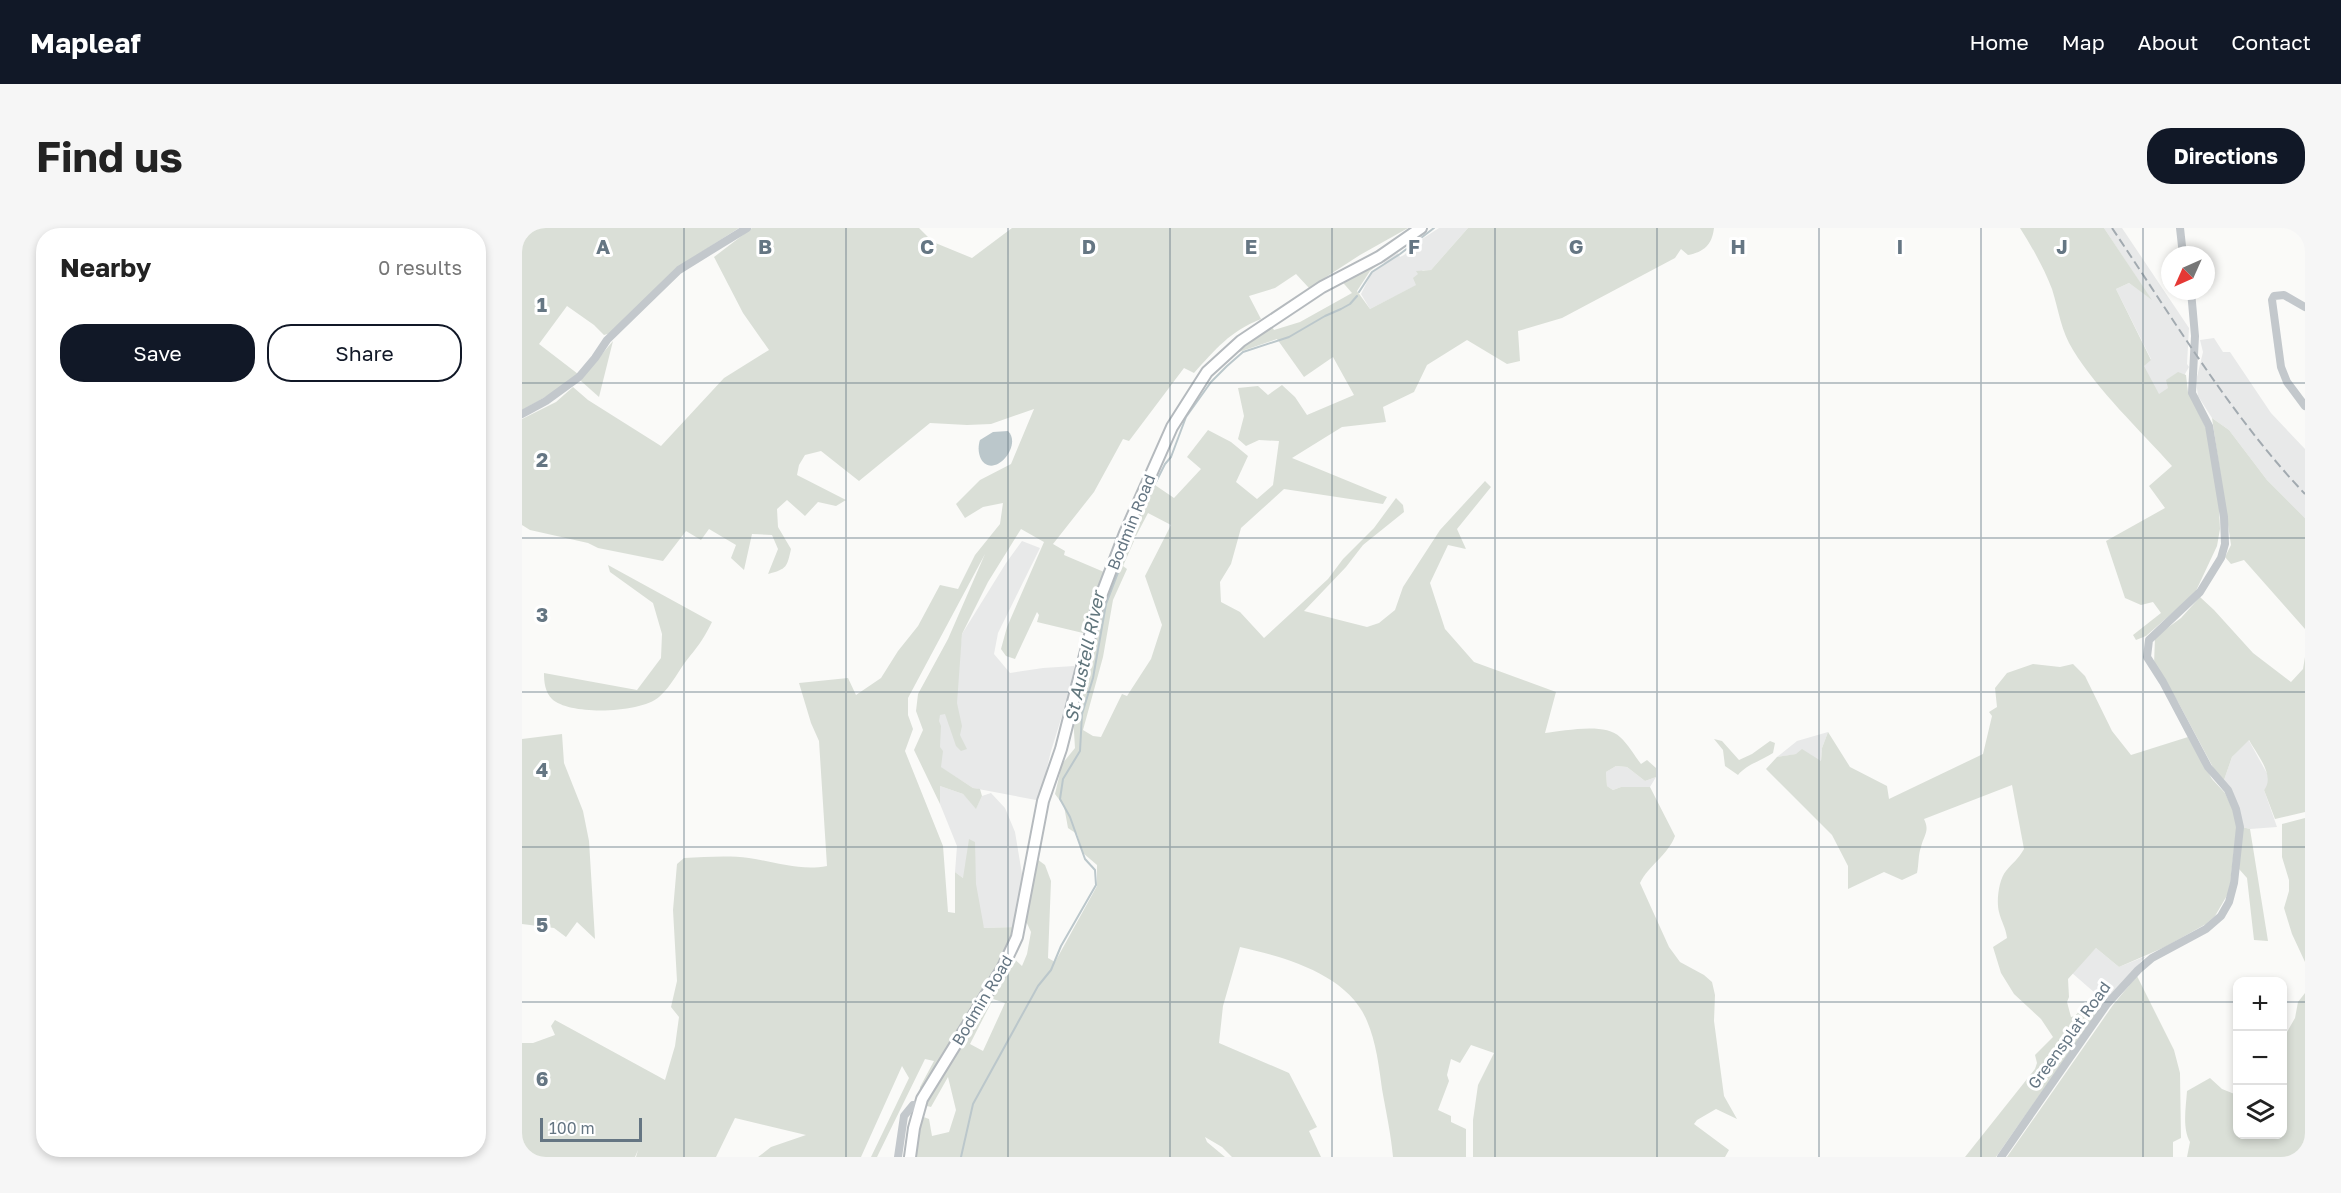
<!DOCTYPE html>
<html lang="en">
<head>
<meta charset="utf-8">
<style>
  :root { --surface:#fff; --page:#f6f6f6; --text:#222; --muted:#767676; --line:#e0e0e0; --accent:#111827 }
  body { margin:0; font-family:"Golos Text",sans-serif; background:var(--page); color:var(--text) }
  .controls { position:absolute; right:18px; bottom:18px; display:grid; overflow:hidden; border-radius:12px; box-shadow:0 3px 9px #0003 }
  .controls button { width:54px; height:54px; display:grid; place-items:center; padding:0; border:0; border-bottom:2px solid var(--line); background:var(--surface); color:var(--text); font:30px sans-serif }
  .compass { position:absolute; left:1639px; top:18px; width:54px; height:54px; border-radius:50%; background:var(--surface); box-shadow:0 3px 9px #0003; rotate:225deg }
  .scale { position:absolute; left:18px; bottom:15px; width:102px; box-sizing:border-box; padding-left:6px; border:3px solid #657683; border-top:0; font-size:16px; line-height:21px; white-space:nowrap; color:#657683; -webkit-text-stroke:4px #fff; paint-order:stroke }
  .list { margin:0; padding:0; list-style:none }
  h2 { display:flex; justify-content:space-between; align-items:center; height:78px; margin:0; padding:0 24px; font-size:26px }
  h2 small { font-size:20px; font-weight:400; color:var(--muted) }
  .actions { display:flex; gap:12px; padding:18px 24px }
  .actions a { flex:1; padding:14px 0; border:2px solid var(--accent); border-radius:24px; text-align:center; font-size:21px; color:var(--accent) }
  .actions .main { background:var(--accent); color:#fff }
  .icon { flex:none; width:33px; height:33px; fill:none; stroke:currentColor; stroke-width:2; stroke-linecap:round; stroke-linejoin:round }
  .map { position:relative; flex:none; width:1783px; height:929px; overflow:hidden; border-radius:24px }
  header { display:flex; align-items:center; gap:36px; box-sizing:border-box; height:84px; padding:0 30px; background:var(--accent); color:#fff }
  header strong { font-size:28px }
  nav { display:flex; gap:33px; margin-inline-start:auto; font-size:21px }
  .intro { display:flex; align-items:center; justify-content:space-between; box-sizing:border-box; height:144px; padding:0 36px }
  h1 { margin:0; font-size:42px }
  .button { padding:15px 27px; border-radius:24px; background:var(--accent); color:#fff; font-size:21px; font-weight:700 }
  main { display:flex; gap:36px; padding:0 36px }
  aside { flex:1; background:var(--surface); border-radius:24px; box-shadow:0 3px 9px #0003 }
  .map>svg:first-child { display:block }
  .built { fill:#e8e9e9 }
  .green { fill:#dadfd7; fill-rule:evenodd }
  .water { fill:#bbc7cb }
  .lines { fill:none; stroke-linecap:round; stroke-linejoin:round }
  .stream { stroke:#bbc7cb; stroke-width:2 }
  .major-casing { stroke:#b5babe; stroke-width:14 }
  .minor { stroke:#c3c8cc; stroke-width:8 }
  .major { stroke:#fff; stroke-width:10 }
  .rail { stroke:#a2aab0; stroke-width:2; stroke-dasharray:9 4.5; stroke-linecap:butt }
  .grid { fill:none; stroke:#657683; stroke-width:1.5; stroke-opacity:0.55 }
  .labels { text-anchor:middle; dominant-baseline:central; stroke-width:6; stroke-linejoin:round; paint-order:stroke }
  .street-label { font-size:16px; fill:#657683; stroke:#fff }
  .water-label { font-size:18px; font-style:italic; fill:#60757c; stroke:#fff }
  .grid-label { font-size:20px; text-anchor:middle; font-weight:bold; fill:#657683; stroke:#fff; stroke-width:6; stroke-linejoin:round; paint-order:stroke }
</style>
</head>
<body>
<header>
<strong>Mapleaf</strong>
<nav><a>Home</a><a>Map</a><a>About</a><a>Contact</a></nav>
</header>
<div class="intro"><h1>Find us</h1><a class="button">Directions</a></div>
<main>
<aside>
<h2>Nearby<small>0 results</small></h2>
<ul class="list">
</ul>
<div class="actions"><a class="main">Save</a><a>Share</a></div>
</aside>
<div class="map">
<svg width="1783" height="929" viewBox="0 0 1783 929">
  <rect width="100%" height="100%" fill="#fafaf8"/>
  <!-- built -->
  <path class="built" d="M917,0H946L909,42H901L896,46L895,57L848,81L839,66L850,44L863,36L861,33L876,25L878,29L882,27L897,13Z
    M1582,0H1600L1667,100L1665,136L1667,139L1663,146L1661,163L1684,203L1619,154L1617,142L1629,131L1594,61L1607,55L1628,70Z
    M1692,110L1701,124H1708L1749,185L1783,221V290L1745,252L1707,202L1690,190L1676,168L1674,153L1681,124L1678,112Z
    M500,313L518,320L476,405L472,426L488,445L521,440L552,438L553,446L529,523L520,561L514,572L451,560L415,537L399,468L435,452L440,406L484,335Z
    M1306,504L1300,520L1299,533L1275,526L1255,529L1275,513Z
    M1726,511L1747,549L1746,558L1742,562L1755,599L1728,601L1720,599L1702,552L1710,529Z
    M1094,538L1105,539L1123,553L1134,549L1128,559H1099L1091,562L1085,558L1084,544Z
    M418,558L441,566L454,580L460,568L469,565L483,580L493,604L502,658L493,699L462,700L441,650L433,644L435,618L418,576Z
    M1574,720L1597,739L1624,728L1585,771L1579,766L1573,765L1550,745Z"/>
  <!-- green -->
  <path class="green" d="M0,0H217L156,39L89,105L82,107L72,97L45,78L17,116L56,146L34,163L0,182Z
    M230,0H397L411,14L450,30L490,0H886L838,27L787,60L774,46L753,60L727,68L739,91C707,104 694,121 672,145L662,140L607,213L601,211L572,264L531,316L543,323L542,327L582,344L569,376L561,405L515,394L517,387L515,384L493,431L484,428L479,421L485,399L522,314L499,301L466,354L440,406L435,475L440,498L438,507L445,521L439,523L434,518L423,486L418,487L417,493L419,498L418,519L421,523L419,539L451,560L458,561L460,568L454,581L441,566L418,558V576L392,522L401,502L394,483L396,466L426,411L463,326L386,470V487L391,501L383,523L421,618L426,684L433,685V644L441,650L447,611L453,614L454,656L462,700L493,699L471,745L397,870L398,859L412,833L403,831L355,929H349L387,850L380,838L339,929H236L249,919L284,907L213,890L194,929H114L116,922L113,929H0V815H11L33,807L29,798L33,792L143,852L153,818L157,789L149,779L155,753L151,682L155,636L162,630C184,629 206,627 227,630C254,634 278,643 305,638L297,513L289,495L277,455L326,450L334,467L359,450L376,423L396,398L418,357L436,361L453,327L478,296L481,275L461,279L443,290L434,276L458,252L489,236L512,181L469,196L445,197L408,195L337,253L299,223L283,227L277,237L275,247L324,272L314,278L296,274L283,288L265,272L255,281L256,299L269,321C265,339 265,341 246,346L256,321L250,307L230,306L222,342L209,330L214,317L187,301L179,312L164,303L141,333L76,320L66,315L8,302L0,297V191L34,174L51,159L66,172L139,218L202,150L247,122L221,85L192,29Z
    M946,0H1192C1190,17 1182,24 1166,27L1159,21L1153,30L1040,90L996,103L998,133L985,136L945,112L905,137L892,164L861,179L864,194L820,199L770,230L865,269L861,276L762,261L719,300L709,336L698,354L699,374L718,384L742,410L806,351L821,331L852,300L874,270L881,277L882,284L841,317L824,339L782,383L845,399L857,395L873,382L881,359L918,302L963,253L969,259L935,301L944,321L926,317L908,355L923,401L952,434L1034,464L1023,505C1042,503 1083,494 1098,509C1106,516 1112,527 1119,536L1125,532L1134,540V549L1123,553L1105,539L1094,538L1084,544L1085,558L1091,562L1099,559H1128L1153,608C1146,627 1127,637 1118,655L1147,719L1158,734L1182,747L1190,754L1193,767L1192,793L1202,868L1215,891L1194,881L1175,892L1172,896L1207,922L1203,929H951V892L956,857L972,825L949,817L938,835L929,831L925,847L927,853L916,882L929,888V894L944,901V929H871C869,906 864,884 860,861C857,838 854,814 845,793C826,746 762,729 718,719L701,778L697,815L767,845L795,899L787,903L799,929H710L700,919L683,909L685,914L703,929H393L399,888L407,891L410,908L427,904L434,882L426,849L409,879L405,878V873L488,727L500,738L505,726L509,704L503,691L515,631L523,637L529,653L526,730L533,734L575,658V637L561,625L555,606L546,600L542,578L533,566L540,536L553,520L551,488L576,386L606,311L612,313L601,338L605,341L591,372L581,429L561,502L571,508L579,509L600,466L605,468L629,431L640,397L623,348L649,297L626,285L614,308L610,306V302L630,255L652,270L679,241L665,229L686,202L709,214L726,228L714,254L735,271L751,257L757,213L737,212L724,218L716,211L722,188L716,160L736,158L746,167L760,157L773,169L785,187L832,167L811,129L782,149L755,111L717,124L712,118L747,94L752,102L778,94L830,65L816,49L860,25L861,33L848,43L835,63L848,81L894,57L891,50L896,46L894,43L909,42ZM471,771L483,775L461,823L448,816Z
    M1498,0H1582L1630,72L1607,55L1594,61L1629,132L1622,138L1637,166L1646,160L1644,152L1656,144L1664,147L1666,164L1685,202L1697,279L1698,301L1695,318L1673,365L1624,408L1614,412L1611,407L1639,385L1631,374L1619,377L1603,370L1584,313L1643,280L1627,258L1650,238C1618,202 1576,163 1551,122C1539,103 1537,83 1530,61C1522,40 1510,19 1498,0Z
    M91,113L77,169L59,153L60,150Z
    M1690,190L1707,202L1745,252L1783,290V401L1722,332L1709,336L1703,329L1709,317Z
    M86,337L190,394C183,408 178,416 168,428C157,441 150,458 137,469C119,485 48,488 30,471C23,464 22,454 22,445L115,462L139,430L140,406L131,375L88,344Z
    M1678,369L1692,382L1731,425L1769,454L1781,441L1783,429V584L1753,591L1742,562C1754,548 1734,525 1727,512L1710,529L1702,552L1693,543L1656,474L1632,437L1633,409L1659,390Z
    M1511,436L1538,439L1551,436L1563,448L1590,503L1609,527L1666,509L1690,551L1703,565L1711,582L1715,597L1707,664L1693,688L1684,696L1643,719L1597,739L1574,720L1546,751L1547,769L1545,774L1549,789L1553,788L1560,780H1565L1575,785L1474,929H1443L1513,841L1515,835L1513,827L1531,809L1519,791L1492,766L1479,745L1471,719L1485,710C1484,700 1479,693 1477,684C1474,673 1477,651 1484,643C1491,634 1495,633 1502,621L1490,557L1402,591C1408,603 1402,607 1399,619C1396,627 1397,636 1395,645L1380,652L1362,644L1326,661V638L1310,607L1244,541L1255,529L1274,526L1280,521L1299,533L1300,520L1306,504L1328,539L1365,558L1367,571L1461,526L1470,488L1467,484L1475,479L1473,460L1485,445Z
    M40,506L42,535L61,583L67,613L73,711L55,694L44,709L32,700L0,696V511Z
    M1192,511L1200,513L1217,532L1230,526L1248,513L1253,515L1251,525C1239,533 1225,536 1216,547L1203,538L1201,522Z
    M1783,590V734L1770,706L1762,680L1767,663V652L1760,629V596Z
    M1720,599L1728,601L1746,713L1732,712L1725,650L1717,641Z
    M1615,748L1652,822L1658,845L1659,910L1651,914V929H1485L1591,777Z
    M1783,765V929H1665L1668,914C1660,900 1664,879 1665,863L1688,850L1700,861L1715,867L1716,906H1760L1761,811L1773,790L1776,774Z"/>
  <!-- water -->
  <path class="water" d="M486,203C501,218 471,252 459,231C456,225 456,218 458,212L471,204Z"/>
  <g class="lines">
    <!-- stream -->
    <path class="stream" d="M837,64L850,44L878,26L912,0
      M439,929L451,876L516,758L529,742L539,718L574,657L573,642L563,631L548,589L538,571L541,551L558,523L560,486L571,450L584,376L620,282L643,236L649,229L664,189L689,154L705,138L721,124L767,109L803,88L819,81L828,76L835,68"/>
    <!-- major casing -->
    <g class="major-casing">
      <path id="major" d="M388,929L392,900L400,871L480,741L495,709L521,573L539,521L576,376L603,305L650,199L685,144L719,113L800,59L857,29L899,0"/>
    </g>
    <!-- minor -->
    <path class="minor" d="M1658,0L1661,27
      M1783,79L1762,67L1752,68L1750,72L1759,139L1765,154L1783,178
      M0,186L24,173L57,149L73,130L85,112L157,42L225,0
      M376,929L382,888L391,877L397,878
      M1479,929L1585,776L1616,742L1630,730L1684,701L1699,688L1707,674L1712,655L1718,599L1714,581L1706,562L1686,539L1641,454L1625,429L1627,412L1678,364L1699,330L1703,316L1702,289L1687,198L1670,165L1673,108L1669,63"/>
    <!-- major -->
    <use href="#major" class="major"/>
    <!-- rail -->
    <path class="rail" d="M1590,0C1650,89 1709,188 1783,266"/>
  </g>
  <!-- grid -->
  <path class="grid" d="M162,0V929M324,0V929M486,0V929M648,0V929M810,0V929M973,0V929M1135,0V929M1297,0V929M1459,0V929M1621,0V929M0,155H1783M0,310H1783M0,464H1783M0,619H1783M0,774H1716M1760,774H1783"/>
  <g class="labels">
    <!-- street labels -->
    <g class="street-label">
      <text transform="translate(609 294) rotate(-68)">Bodmin Road</text>
      <text transform="translate(460 772) rotate(-59)">Bodmin Road</text>
      <text transform="translate(1547 807) rotate(-54)">Greensplat Road</text>
    </g>
    <!-- water labels -->
    <g class="water-label">
      <text transform="translate(562 429) rotate(-78)">St Austell River</text>
    </g>
  </g>
  <g class="grid-label">
    <text x="81" y="26">A</text>
    <text x="243" y="26">B</text>
    <text x="405" y="26">C</text>
    <text x="567" y="26">D</text>
    <text x="729" y="26">E</text>
    <text x="892" y="26">F</text>
    <text x="1054" y="26">G</text>
    <text x="1216" y="26">H</text>
    <text x="1378" y="26">I</text>
    <text x="1540" y="26">J</text>
    <text x="20" y="84">1</text>
    <text x="20" y="239">2</text>
    <text x="20" y="394">3</text>
    <text x="20" y="549">4</text>
    <text x="20" y="704">5</text>
    <text x="20" y="858">6</text>
  </g>
</svg>
<div class="controls">
<button>+</button>
<button>−</button>
<button><svg class="icon" aria-label="layers" viewBox="0 0 24 24"><path d="M12 4l9 5-9 5-9-5zM3 14l9 5 9-5"/></svg></button>
</div>
<svg class="compass" viewBox="-18 -18 36 36"><path d="M0-13l5 13h-10z" fill="#e53935"/><path d="M0 13l5-13h-10z" fill="#767676"/></svg>
<div class="scale">100 m</div>
</div>
</main>
</body>
</html>
